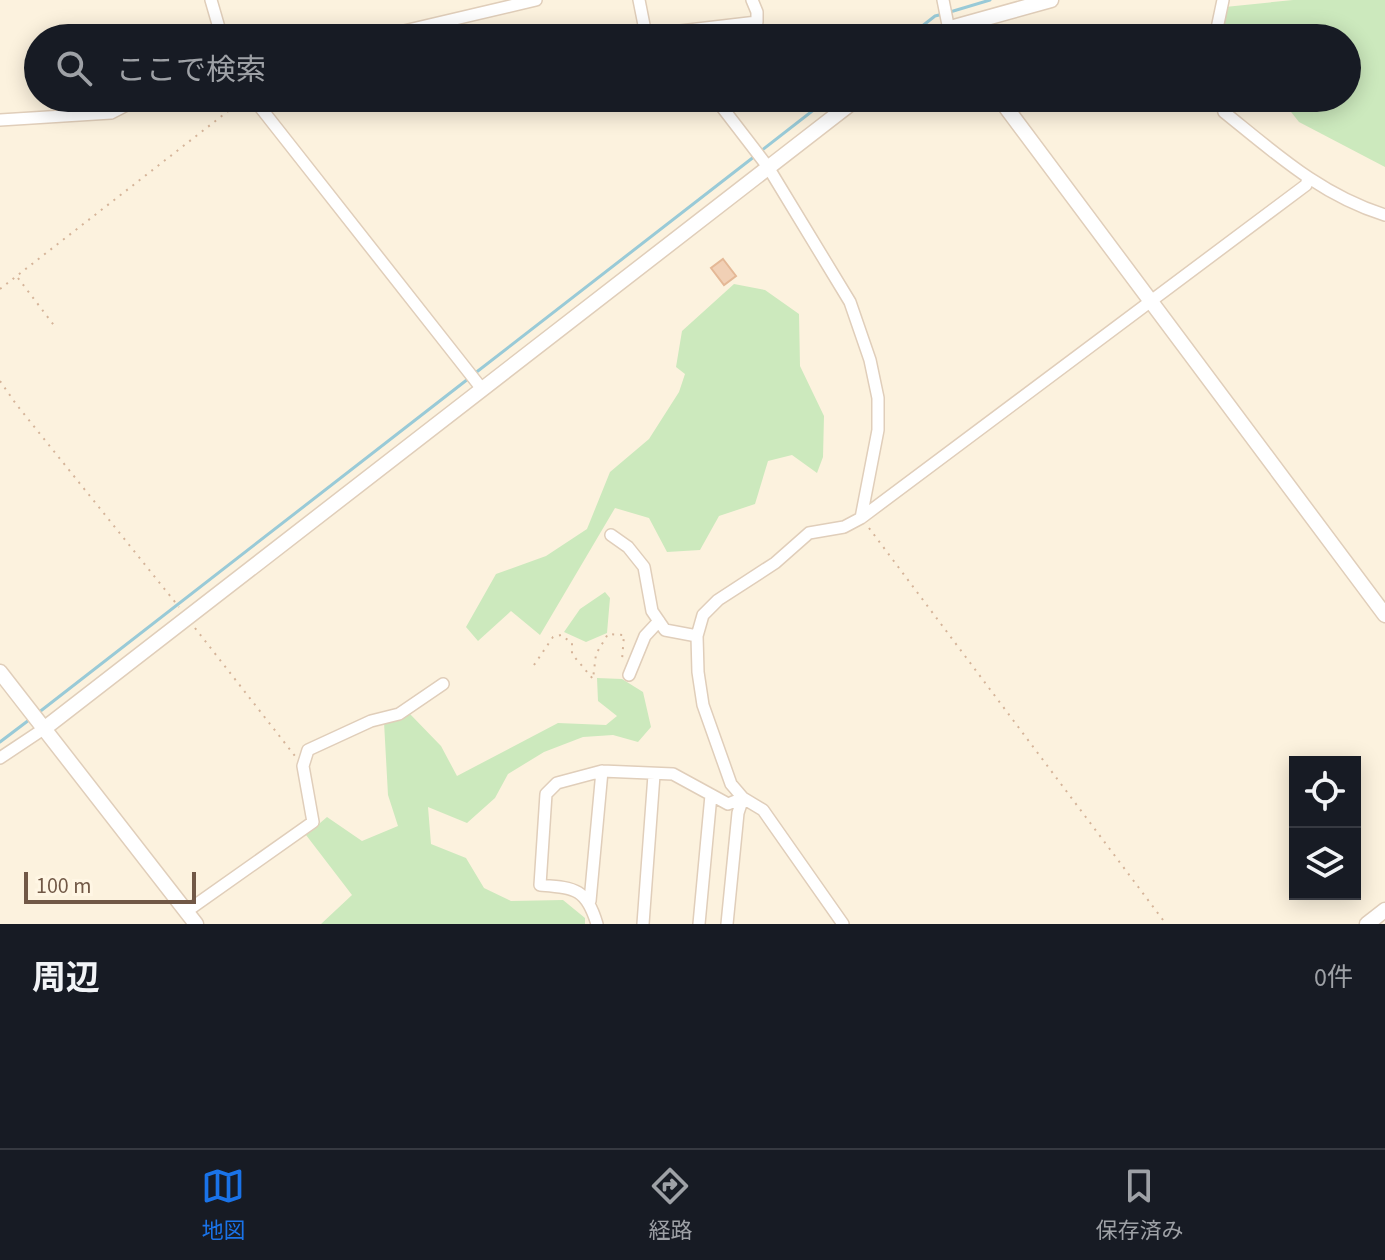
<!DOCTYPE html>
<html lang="ja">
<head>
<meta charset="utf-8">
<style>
  :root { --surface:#171b24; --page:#20242c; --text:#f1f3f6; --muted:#9ea1a6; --line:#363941; --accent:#1a73e8 }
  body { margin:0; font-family:"Source Sans 3","Noto Sans JP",sans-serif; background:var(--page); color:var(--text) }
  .controls { position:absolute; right:24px; bottom:24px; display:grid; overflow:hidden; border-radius:0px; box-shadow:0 4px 20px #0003 }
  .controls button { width:72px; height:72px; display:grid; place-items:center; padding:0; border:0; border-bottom:2px solid var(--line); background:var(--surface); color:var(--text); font:40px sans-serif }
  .scale { position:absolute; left:24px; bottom:20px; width:172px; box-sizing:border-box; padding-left:8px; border:4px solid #715846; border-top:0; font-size:22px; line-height:28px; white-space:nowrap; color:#715846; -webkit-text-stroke:6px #fff6e4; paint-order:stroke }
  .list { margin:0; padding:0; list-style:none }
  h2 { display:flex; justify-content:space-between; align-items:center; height:104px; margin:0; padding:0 32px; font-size:34px }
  h2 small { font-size:26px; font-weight:400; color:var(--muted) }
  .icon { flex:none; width:44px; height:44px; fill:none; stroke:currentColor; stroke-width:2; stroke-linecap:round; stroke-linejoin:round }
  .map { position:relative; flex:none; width:1385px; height:924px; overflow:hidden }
  .search { position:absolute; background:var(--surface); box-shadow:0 4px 20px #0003; left:24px; right:24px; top:24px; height:88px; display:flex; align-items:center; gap:20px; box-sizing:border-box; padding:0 28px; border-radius:44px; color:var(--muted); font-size:30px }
  .sheet { height:224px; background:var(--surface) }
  nav { display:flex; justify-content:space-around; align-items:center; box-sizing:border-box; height:112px; border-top:2px solid var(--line); background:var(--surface); font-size:22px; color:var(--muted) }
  nav a { display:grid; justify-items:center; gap:4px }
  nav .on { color:var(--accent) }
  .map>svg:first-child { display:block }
  .green { fill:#cce9bd }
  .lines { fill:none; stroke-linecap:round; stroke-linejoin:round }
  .stream { stroke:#99cad7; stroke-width:3 }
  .building { fill:#f1d0b5; stroke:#e4b896; stroke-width:2 }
  .minor-casing { stroke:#e0ceba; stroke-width:14 }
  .tertiary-casing { stroke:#e0ceba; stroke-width:17 }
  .path { stroke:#d5b499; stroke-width:2; stroke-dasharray:2 6; stroke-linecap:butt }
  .minor { stroke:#fff; stroke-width:11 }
  .tertiary { stroke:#fff; stroke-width:14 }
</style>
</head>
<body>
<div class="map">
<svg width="1385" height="924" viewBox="0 0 1385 924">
  <rect width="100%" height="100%" fill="#fcf2de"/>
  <!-- green -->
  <path class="green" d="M1293,0H1385V167L1299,122L1280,98H1347V38L1210,37L1215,8Z
    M734,284L765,290L799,314L800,366L824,416L823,457L817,473L792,455L768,461L755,504L719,516L700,550L667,552L649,518L615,508L540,635L511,611L478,641L466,627L496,574L546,556L587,529L610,472L649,439L679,392L685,374L676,367L682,331Z
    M605,592L610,598L607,633L586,642L564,632L580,609Z
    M597,678L622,679L643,692L651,727L638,742L613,735L583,737L544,752L508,774L495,798L467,823L428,807L431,844L466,858L484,888L511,901L563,900L585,918V924H321L352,895L306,835L327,817L362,841L398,826L388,795L384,722L409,713L441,746L457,776L558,723L606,725L617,716L598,701Z"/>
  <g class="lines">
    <!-- stream -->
    <path class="stream" d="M950,12L990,0
      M907,38L935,16L943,14
      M761,151L829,98
      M474,374L755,156
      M38,713L468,379
      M0,742L29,720"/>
  </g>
  <!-- building -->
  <path class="building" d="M723,259L736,276L724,285L711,268Z"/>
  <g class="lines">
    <!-- minor casing -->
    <g class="minor-casing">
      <path id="minor" d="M211,0L222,38
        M639,0L646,35L757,22V12L752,0
        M943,0L949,30
        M374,38L536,0
        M1215,38L1223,0
        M253,98L482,389
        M715,98L768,167L850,302L870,360L878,398V430L861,518
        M1220,98L1224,112C1276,154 1321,195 1385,215
        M0,120L111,113L140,98
        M611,535L628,547L644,567L652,611L665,630L697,636
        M629,675L645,636L659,621
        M0,758L45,728
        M590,901L602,771
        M187,911L313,822L303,766L308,750L371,721L399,714L443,684
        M597,924C586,888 575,888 540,885L546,794L557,783L602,771L673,774L728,804L743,798
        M643,924L654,775
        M699,924L711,795
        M727,924L738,813L743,798
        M843,924L763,810L743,798L731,784L703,705L698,672L697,636L703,615L718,600L775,563L809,533L844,527L861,518L1306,185L1308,179"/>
    </g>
    <!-- tertiary casing -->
    <g class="tertiary-casing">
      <path id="tertiary" d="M935,38L954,27L1051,0
        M999,98L1385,615
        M0,672L196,924
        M45,728L858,98
        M1367,924L1385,910"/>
    </g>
    <!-- path -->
    <path class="path" d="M18,278L56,328
      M0,289L241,101
      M0,381L16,404L179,607
      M869,528L1166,924
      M195,628L295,756
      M534,665L553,637L561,635L572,643V654L593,679L596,654L608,634L624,635L622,660"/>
    <!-- minor -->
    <use href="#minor" class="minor"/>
    <!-- tertiary -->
    <use href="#tertiary" class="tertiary"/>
  </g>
</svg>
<div class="controls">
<button><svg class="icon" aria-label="locate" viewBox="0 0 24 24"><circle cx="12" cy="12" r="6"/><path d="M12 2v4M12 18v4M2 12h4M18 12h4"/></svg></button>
<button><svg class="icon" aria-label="layers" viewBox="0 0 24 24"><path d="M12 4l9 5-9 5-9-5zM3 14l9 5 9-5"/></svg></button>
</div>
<div class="scale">100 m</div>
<div class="search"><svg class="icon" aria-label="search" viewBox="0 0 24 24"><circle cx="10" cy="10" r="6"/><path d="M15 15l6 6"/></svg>ここで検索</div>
</div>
<section class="sheet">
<h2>周辺<small>0件</small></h2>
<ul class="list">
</ul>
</section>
<nav>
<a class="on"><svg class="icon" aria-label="map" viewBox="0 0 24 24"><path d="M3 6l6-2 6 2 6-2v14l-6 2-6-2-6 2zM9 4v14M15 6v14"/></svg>地図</a>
<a><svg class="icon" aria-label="directions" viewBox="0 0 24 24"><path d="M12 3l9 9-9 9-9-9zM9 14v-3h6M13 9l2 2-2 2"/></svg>経路</a>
<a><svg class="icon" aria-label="saved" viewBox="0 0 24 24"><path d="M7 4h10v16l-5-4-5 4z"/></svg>保存済み</a>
</nav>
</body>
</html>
